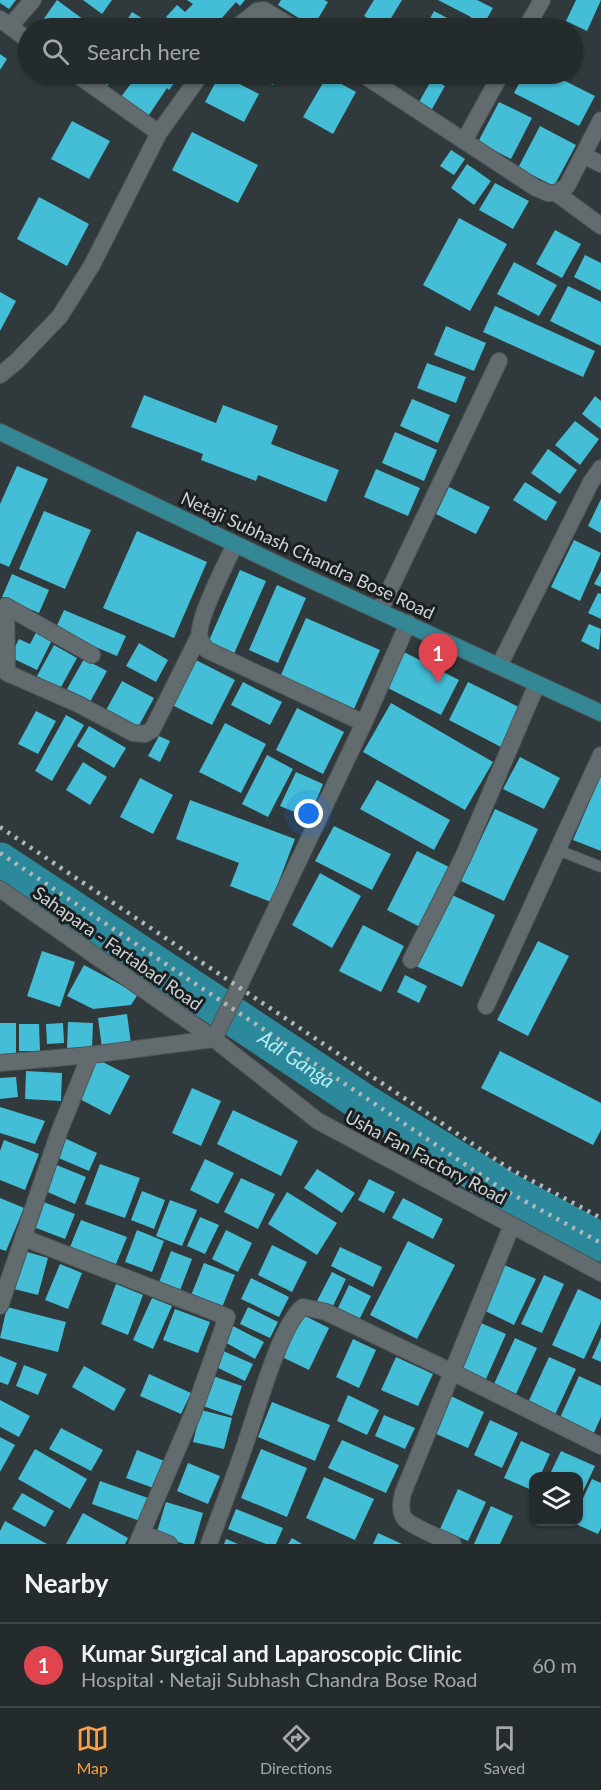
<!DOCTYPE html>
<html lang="en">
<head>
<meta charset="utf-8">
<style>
  :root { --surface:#242b2c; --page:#2c3334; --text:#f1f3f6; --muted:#a3a7a9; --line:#414748; --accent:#f7a149 }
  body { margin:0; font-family:Lato,sans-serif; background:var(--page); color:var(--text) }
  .controls { position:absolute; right:18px; bottom:18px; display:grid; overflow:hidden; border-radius:12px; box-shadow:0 2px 4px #0004 }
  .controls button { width:54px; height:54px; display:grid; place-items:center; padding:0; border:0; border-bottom:2px solid var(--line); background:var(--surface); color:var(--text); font:30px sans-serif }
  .you { position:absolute; left:309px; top:814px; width:21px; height:21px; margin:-15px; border:4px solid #fff; border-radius:50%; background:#1a73e8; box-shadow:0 0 0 9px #1a73e833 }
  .badge { display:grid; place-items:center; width:39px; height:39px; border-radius:50%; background:var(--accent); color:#fff; font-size:20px; font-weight:700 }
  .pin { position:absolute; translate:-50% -50px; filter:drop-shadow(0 2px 3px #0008) }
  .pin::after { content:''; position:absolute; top:32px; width:21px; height:18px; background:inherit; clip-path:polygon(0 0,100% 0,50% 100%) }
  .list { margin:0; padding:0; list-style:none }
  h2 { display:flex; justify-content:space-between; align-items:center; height:78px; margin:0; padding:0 24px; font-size:26px }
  h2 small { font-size:20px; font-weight:400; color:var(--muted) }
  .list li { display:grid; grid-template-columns:39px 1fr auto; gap:18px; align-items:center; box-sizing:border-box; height:84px; padding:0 24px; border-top:2px solid var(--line) }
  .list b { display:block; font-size:22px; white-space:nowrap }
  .list p { margin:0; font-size:20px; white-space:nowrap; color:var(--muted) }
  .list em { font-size:20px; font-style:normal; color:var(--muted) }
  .icon { flex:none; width:33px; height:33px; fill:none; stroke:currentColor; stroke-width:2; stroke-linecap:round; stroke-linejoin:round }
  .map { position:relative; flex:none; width:601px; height:1544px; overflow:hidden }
  .search { position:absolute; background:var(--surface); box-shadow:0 2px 4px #0004; left:18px; right:18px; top:18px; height:66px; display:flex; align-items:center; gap:15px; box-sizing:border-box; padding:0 21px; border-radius:33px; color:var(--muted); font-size:22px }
  .sheet { height:162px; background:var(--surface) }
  nav { display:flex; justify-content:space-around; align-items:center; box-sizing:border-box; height:84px; border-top:2px solid var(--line); background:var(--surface); font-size:16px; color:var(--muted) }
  nav a { display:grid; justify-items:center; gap:3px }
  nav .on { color:var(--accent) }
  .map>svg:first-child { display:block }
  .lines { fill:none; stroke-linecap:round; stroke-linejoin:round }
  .river { stroke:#2b899b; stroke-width:39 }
  .building { fill:#44bed6 }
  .service-casing { stroke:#4e5557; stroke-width:12 }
  .minor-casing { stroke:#4e5557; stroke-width:18 }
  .primary-casing { stroke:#4e5557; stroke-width:18 }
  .service { stroke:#626b6d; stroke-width:10 }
  .minor { stroke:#626b6d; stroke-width:16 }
  .primary { stroke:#348795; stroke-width:16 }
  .rail { stroke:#b2b8b9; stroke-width:4.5; stroke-dasharray:3 6; stroke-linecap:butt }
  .labels { text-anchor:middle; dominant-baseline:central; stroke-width:6; stroke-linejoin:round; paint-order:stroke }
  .street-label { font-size:18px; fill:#cdd2d3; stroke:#1b1f20 }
  .water-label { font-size:20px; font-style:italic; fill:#b9eefa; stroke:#1b1f20 }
</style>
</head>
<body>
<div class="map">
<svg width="601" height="1544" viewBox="0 0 601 1544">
  <rect width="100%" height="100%" fill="#30393b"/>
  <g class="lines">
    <!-- river -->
    <path class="river" id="s1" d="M0,862L362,1102L511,1194L601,1242"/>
  </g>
  <!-- building -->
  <path class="building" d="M0,0H16L9,9L0,3Z
    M57,0L91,25L88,28H40L38,27Z
    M83,0H112L102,14Z
    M187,0H245L240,6L236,2L213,28H179L166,17L177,5L185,12L193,4Z
    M281,0H324L328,2L313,27L278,5Z
    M374,0H402L385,28L364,16Z
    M438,0H477L493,8L485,22L497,28H425L434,11L466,28L471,17Z
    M576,0H601L587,31L566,21Z
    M132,12L158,28H122Z
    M0,54L7,59L0,70Z
    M82,74H115L104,91Z
    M138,74H181L169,90L167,88L147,118L118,101Z
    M220,74L259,94L244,122L205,102Z
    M251,74H279L273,85Z
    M397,74H425L419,84Z
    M524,74H551L595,96L579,126L514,93Z
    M327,76L356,92L333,134L303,117Z
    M432,79L445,86L432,109L419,102Z
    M499,102L532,118L511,159L478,142Z
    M72,121L110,141L89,179L51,159Z
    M540,126L576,145L554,186L518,168Z
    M192,132L258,165L238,203L172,170Z
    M451,150L465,159L454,175L440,166Z
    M467,164L491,181L474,205L451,188Z
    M495,183L529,201L513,229L479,210Z
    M39,197L89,224L67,266L17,239Z
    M459,218L507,244L470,311L423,285Z
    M555,230L581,244L562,278L536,264Z
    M585,255L601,263V291L574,277Z
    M514,262L557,285L539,316L497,294Z
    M568,286L601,302V346L550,321Z
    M0,292L16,301L0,331Z
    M495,306L595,351L583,377L483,332Z
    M446,326L486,343L474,371L434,355Z
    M427,363L466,377L456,403L417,388Z
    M144,395L216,423L223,405L278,426L271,444L339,470L326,502L258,475L256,481L201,460L203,454L131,427Z
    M595,396L601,401V429L582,414Z
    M412,399L450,415L438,443L400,426Z
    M575,421L599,439L580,465L555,445Z
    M395,432L437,450L424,481L382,463Z
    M548,449L577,470L560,494L531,473Z
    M17,466L48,479L9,567L0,563V504Z
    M376,469L420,488L408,516L364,497Z
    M525,482L557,502L546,521L513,500Z
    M449,487L490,507L476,534L436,514Z
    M601,499V533L588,526Z
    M44,511L91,530L65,589L19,569Z
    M137,531L207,562L174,638L103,608Z
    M574,540L601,553L580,601L551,587Z
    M240,570L266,581L233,656L207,645Z
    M601,571V587L594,584Z
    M12,574L49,590L39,613L2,597Z
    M277,585L306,598L278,663L249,650Z
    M598,593L601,594V619L588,613Z
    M64,610L126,636L117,656L55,630Z
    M306,618L380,650L354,709L280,677Z
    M589,624L601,629L599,650L581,641Z
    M38,629L54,636L37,670L10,657L19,639L30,644Z
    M139,643L168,660L156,682L126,666Z
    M54,645L77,658L60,689L37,676Z
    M400,650L459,680L441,715L382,685Z
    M84,659L107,671L90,702L67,689Z
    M196,660L235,680L212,725L172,705Z
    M122,681L154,698L137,729L105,712Z
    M243,682L282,702L270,725L231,705Z
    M468,682L523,709L503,748L449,720Z
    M391,703L493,762L465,810L363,752Z
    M297,708L344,732L323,774L276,750Z
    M36,711L56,721L38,754L18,744Z
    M66,715L84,725L52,781L35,771Z
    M225,723L266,744L241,793L199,772Z
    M89,726L126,748L114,768L77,746Z
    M159,736L170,741L160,762L148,756Z
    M267,755L293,769L268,817L242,804Z
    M520,757L560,778L544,809L503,789Z
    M83,762L107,777L90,805L66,790Z
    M296,772L323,784L309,818L280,806Z
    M601,775V851L573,840Z
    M140,778L173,795L153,834L120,817Z
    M377,780L450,820L434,850L360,809Z
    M190,800L295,839L271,902L230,886L239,863L176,839Z
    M495,809L538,829L504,901L461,881Z
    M334,826L391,854L372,890L315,861Z
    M417,851L451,868L420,927L387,910Z
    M320,873L361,896L332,948L292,925Z
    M450,894L495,915L462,987L416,966Z
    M363,925L404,946L381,992L339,971Z
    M538,941L569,956L528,1036L497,1020Z
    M42,951L75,962L60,1007L27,996Z
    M84,965L138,994L131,1005L93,1009L67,996Z
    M405,975L427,986L419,1003L397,992Z
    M127,1014L131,1044L102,1048L98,1018Z
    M68,1022L93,1023L92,1048H67Z
    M0,1023H16V1055H0Z
    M63,1023L64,1043L47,1044L46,1024Z
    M19,1024H39L40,1051H19Z
    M500,1051L601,1103V1130L593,1145L481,1088Z
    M97,1059L130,1076L110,1115L76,1097Z
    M26,1071L62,1073L61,1101L25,1099Z
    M16,1077L18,1097L0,1099V1078Z
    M192,1088L221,1101L201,1146L172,1133Z
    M0,1107L45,1121L35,1144L0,1133Z
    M233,1110L298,1141L281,1176L217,1144Z
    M62,1137L97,1153L89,1171L54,1156Z
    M4,1140L39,1154L25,1190L0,1180V1151Z
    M205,1159L234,1173L218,1204L190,1190Z
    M54,1164L86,1177L75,1204L43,1190Z
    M100,1164L140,1178L125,1218L85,1204Z
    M317,1169L355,1193L342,1213L304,1188Z
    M241,1178L275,1194L258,1229L224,1212Z
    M369,1179L395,1192L384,1213L358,1200Z
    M142,1191L165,1200L154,1229L131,1220Z
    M287,1192L337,1223L317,1255L268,1224Z
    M0,1198L24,1208L6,1251L0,1249Z
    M403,1198L443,1219L433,1239L392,1218Z
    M170,1200L197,1210L182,1246L156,1236Z
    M41,1201L75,1214L65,1239L31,1226Z
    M200,1217L219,1225L205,1254L187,1246Z
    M81,1220L127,1237L116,1264L70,1247Z
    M137,1230L164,1241L152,1272L125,1262Z
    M226,1230L252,1243L238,1272L212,1259Z
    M408,1241L455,1265L417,1339L370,1315Z
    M272,1245L307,1262L292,1292L258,1275Z
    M340,1247L382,1267L373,1287L331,1266Z
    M24,1251L48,1258L38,1295L14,1289Z
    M171,1251L192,1259L179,1293L158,1285Z
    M204,1263L235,1275L221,1310L190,1298Z
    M500,1263L536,1279L514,1325L479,1308Z
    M60,1264L82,1273L68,1309L45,1300Z
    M332,1272L346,1279L332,1308L317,1301Z
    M544,1275L564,1284L542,1333L521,1324Z
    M251,1278L289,1297L279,1317L241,1299Z
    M116,1284L143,1295L128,1335L101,1324Z
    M349,1285L371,1296L359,1320L337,1310Z
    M578,1289L601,1300V1322L584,1359L552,1345Z
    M152,1298L172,1306L153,1349L133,1340Z
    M7,1307L66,1322L58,1352L0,1338Z
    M248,1307L278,1322L270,1338L240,1324Z
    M175,1309L210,1322L198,1353L163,1340Z
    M303,1315L329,1328L309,1370L282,1357Z
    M481,1323L506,1334L486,1379L461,1368Z
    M231,1325L264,1342L255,1359L223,1341Z
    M515,1338L537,1348L516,1394L494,1384Z
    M601,1338V1362L592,1358Z
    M353,1339L376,1350L359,1388L336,1377Z
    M221,1350L253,1364L245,1381L214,1366Z
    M0,1356L17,1363L8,1385L0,1382Z
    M396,1357L433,1374L418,1406L381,1390Z
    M549,1357L576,1369L553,1419L526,1407Z
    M24,1365L47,1374L38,1395L16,1386Z
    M84,1366L126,1389L114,1411L72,1387Z
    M149,1374L191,1393L181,1414L140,1396Z
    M210,1375L242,1386L232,1416L200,1405Z
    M579,1376L601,1386V1417L592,1437L558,1422Z
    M348,1395L379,1410L367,1435L337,1421Z
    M451,1396L484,1412L468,1448L434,1433Z
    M0,1400L30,1416L19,1437L0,1427Z
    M272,1402L330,1425L315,1461L258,1437Z
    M201,1410L232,1418L224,1449L193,1442Z
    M384,1415L415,1428L405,1449L375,1436Z
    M490,1420L518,1433L502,1468L474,1455Z
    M61,1428L103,1450L91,1471L49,1449Z
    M0,1437L15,1445L0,1472Z
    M342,1440L399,1465L386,1493L328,1468Z
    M521,1441L550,1454L540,1476H534V1491L504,1478Z
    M35,1449L87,1479L70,1509L18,1479Z
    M261,1449L307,1468L287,1517L241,1498Z
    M137,1450L167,1462L156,1489L126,1478Z
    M561,1451L595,1466L578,1502V1476H549Z
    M188,1463L220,1476L208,1504L177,1491Z
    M324,1477L374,1499L355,1540L306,1518Z
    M592,1479L601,1483V1528L598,1534L571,1522H578V1509Z
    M100,1481L148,1498L140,1521L92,1504Z
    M458,1489L486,1502L468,1541L440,1529Z
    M22,1493L54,1511L45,1527L12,1509Z
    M166,1502L203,1513L194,1544H185L156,1535Z
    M491,1506L513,1516L500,1544H474Z
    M236,1509L283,1528L276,1544H266L228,1529Z
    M83,1513L128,1538L125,1544H66Z
    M5,1521L47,1544H0V1531Z
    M378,1533L402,1544H373Z
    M292,1538L302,1544H288Z
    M226,1539L238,1544H224Z"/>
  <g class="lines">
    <!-- service casing -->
    <g class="service-casing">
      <path id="service" d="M558,850L601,867"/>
    </g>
    <!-- minor casing -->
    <g class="minor-casing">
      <path id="minor" d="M0,19L28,40
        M10,26L33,0
        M236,28L257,11L264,10L294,28
        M526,28L542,0
        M76,74L159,133
        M362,74L536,188L548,193H556L567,186L601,120
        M464,141L501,74
        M583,155L601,164
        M556,193L601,226
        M0,375L17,361L60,316L92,265L159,133L201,74
        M235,544C227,562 195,622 200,638C201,643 204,647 207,650L364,723
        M380,610L499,361
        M92,655L6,606L7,673L78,704L133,733L145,734L152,730L199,636
        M499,666L591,482L601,468
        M0,889L214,1039L318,1121L601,1273
        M411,960L463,857L537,684
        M486,1006L601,755
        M214,1039L364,723L408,623
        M0,1063L90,1055L214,1039
        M24,1238L227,1317L193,1413L137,1544
        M0,1306L59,1132L90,1055
        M142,1533L169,1544
        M209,1544C221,1511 234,1478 245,1445C256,1414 280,1324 303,1307L326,1312L452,1372L601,1446
        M453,1544C443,1539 413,1527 406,1520C399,1513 401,1502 403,1493L512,1225"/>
    </g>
    <!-- primary casing -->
    <g class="primary-casing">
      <path id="primary" d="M0,432L296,573L601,713"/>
    </g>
    <!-- service -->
    <use href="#service" class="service"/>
    <!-- minor -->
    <use href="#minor" class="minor"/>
    <!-- primary -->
    <use href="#primary" class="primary"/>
    <!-- rail -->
    <path class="rail" d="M0,827L510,1169L601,1218
      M0,853L499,1187L601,1243"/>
  </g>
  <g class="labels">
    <!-- street labels -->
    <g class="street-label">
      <text transform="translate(308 555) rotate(25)">Netaji Subhash Chandra Bose Road</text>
      <text transform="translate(118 948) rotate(35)">Sahapara - Fartabad Road</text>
      <text transform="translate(426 1157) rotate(28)">Usha Fan Factory Road</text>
    </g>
    <!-- water labels -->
    <g class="water-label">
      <text stroke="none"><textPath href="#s1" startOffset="356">Adi Ganga</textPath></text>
    </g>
  </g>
</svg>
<div class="controls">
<button><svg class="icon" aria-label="layers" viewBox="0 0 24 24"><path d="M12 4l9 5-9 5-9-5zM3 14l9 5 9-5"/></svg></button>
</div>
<div class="you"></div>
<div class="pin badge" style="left:438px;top:683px;background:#e0444e">1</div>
<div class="search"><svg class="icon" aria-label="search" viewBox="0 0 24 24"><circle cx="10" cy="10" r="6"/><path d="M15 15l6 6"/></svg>Search here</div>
</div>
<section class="sheet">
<h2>Nearby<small></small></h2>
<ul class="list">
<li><span class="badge" style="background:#e0444e">1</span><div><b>Kumar Surgical and Laparoscopic Clinic</b><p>Hospital · Netaji Subhash Chandra Bose Road</p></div><em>60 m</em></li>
</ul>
</section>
<nav>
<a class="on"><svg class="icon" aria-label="map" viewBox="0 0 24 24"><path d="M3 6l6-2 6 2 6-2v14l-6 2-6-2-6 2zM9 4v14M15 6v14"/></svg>Map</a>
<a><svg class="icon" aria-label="directions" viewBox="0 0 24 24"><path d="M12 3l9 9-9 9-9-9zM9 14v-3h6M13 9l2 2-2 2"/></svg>Directions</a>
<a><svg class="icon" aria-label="saved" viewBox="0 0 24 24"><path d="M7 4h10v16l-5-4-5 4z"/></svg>Saved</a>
</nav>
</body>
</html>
